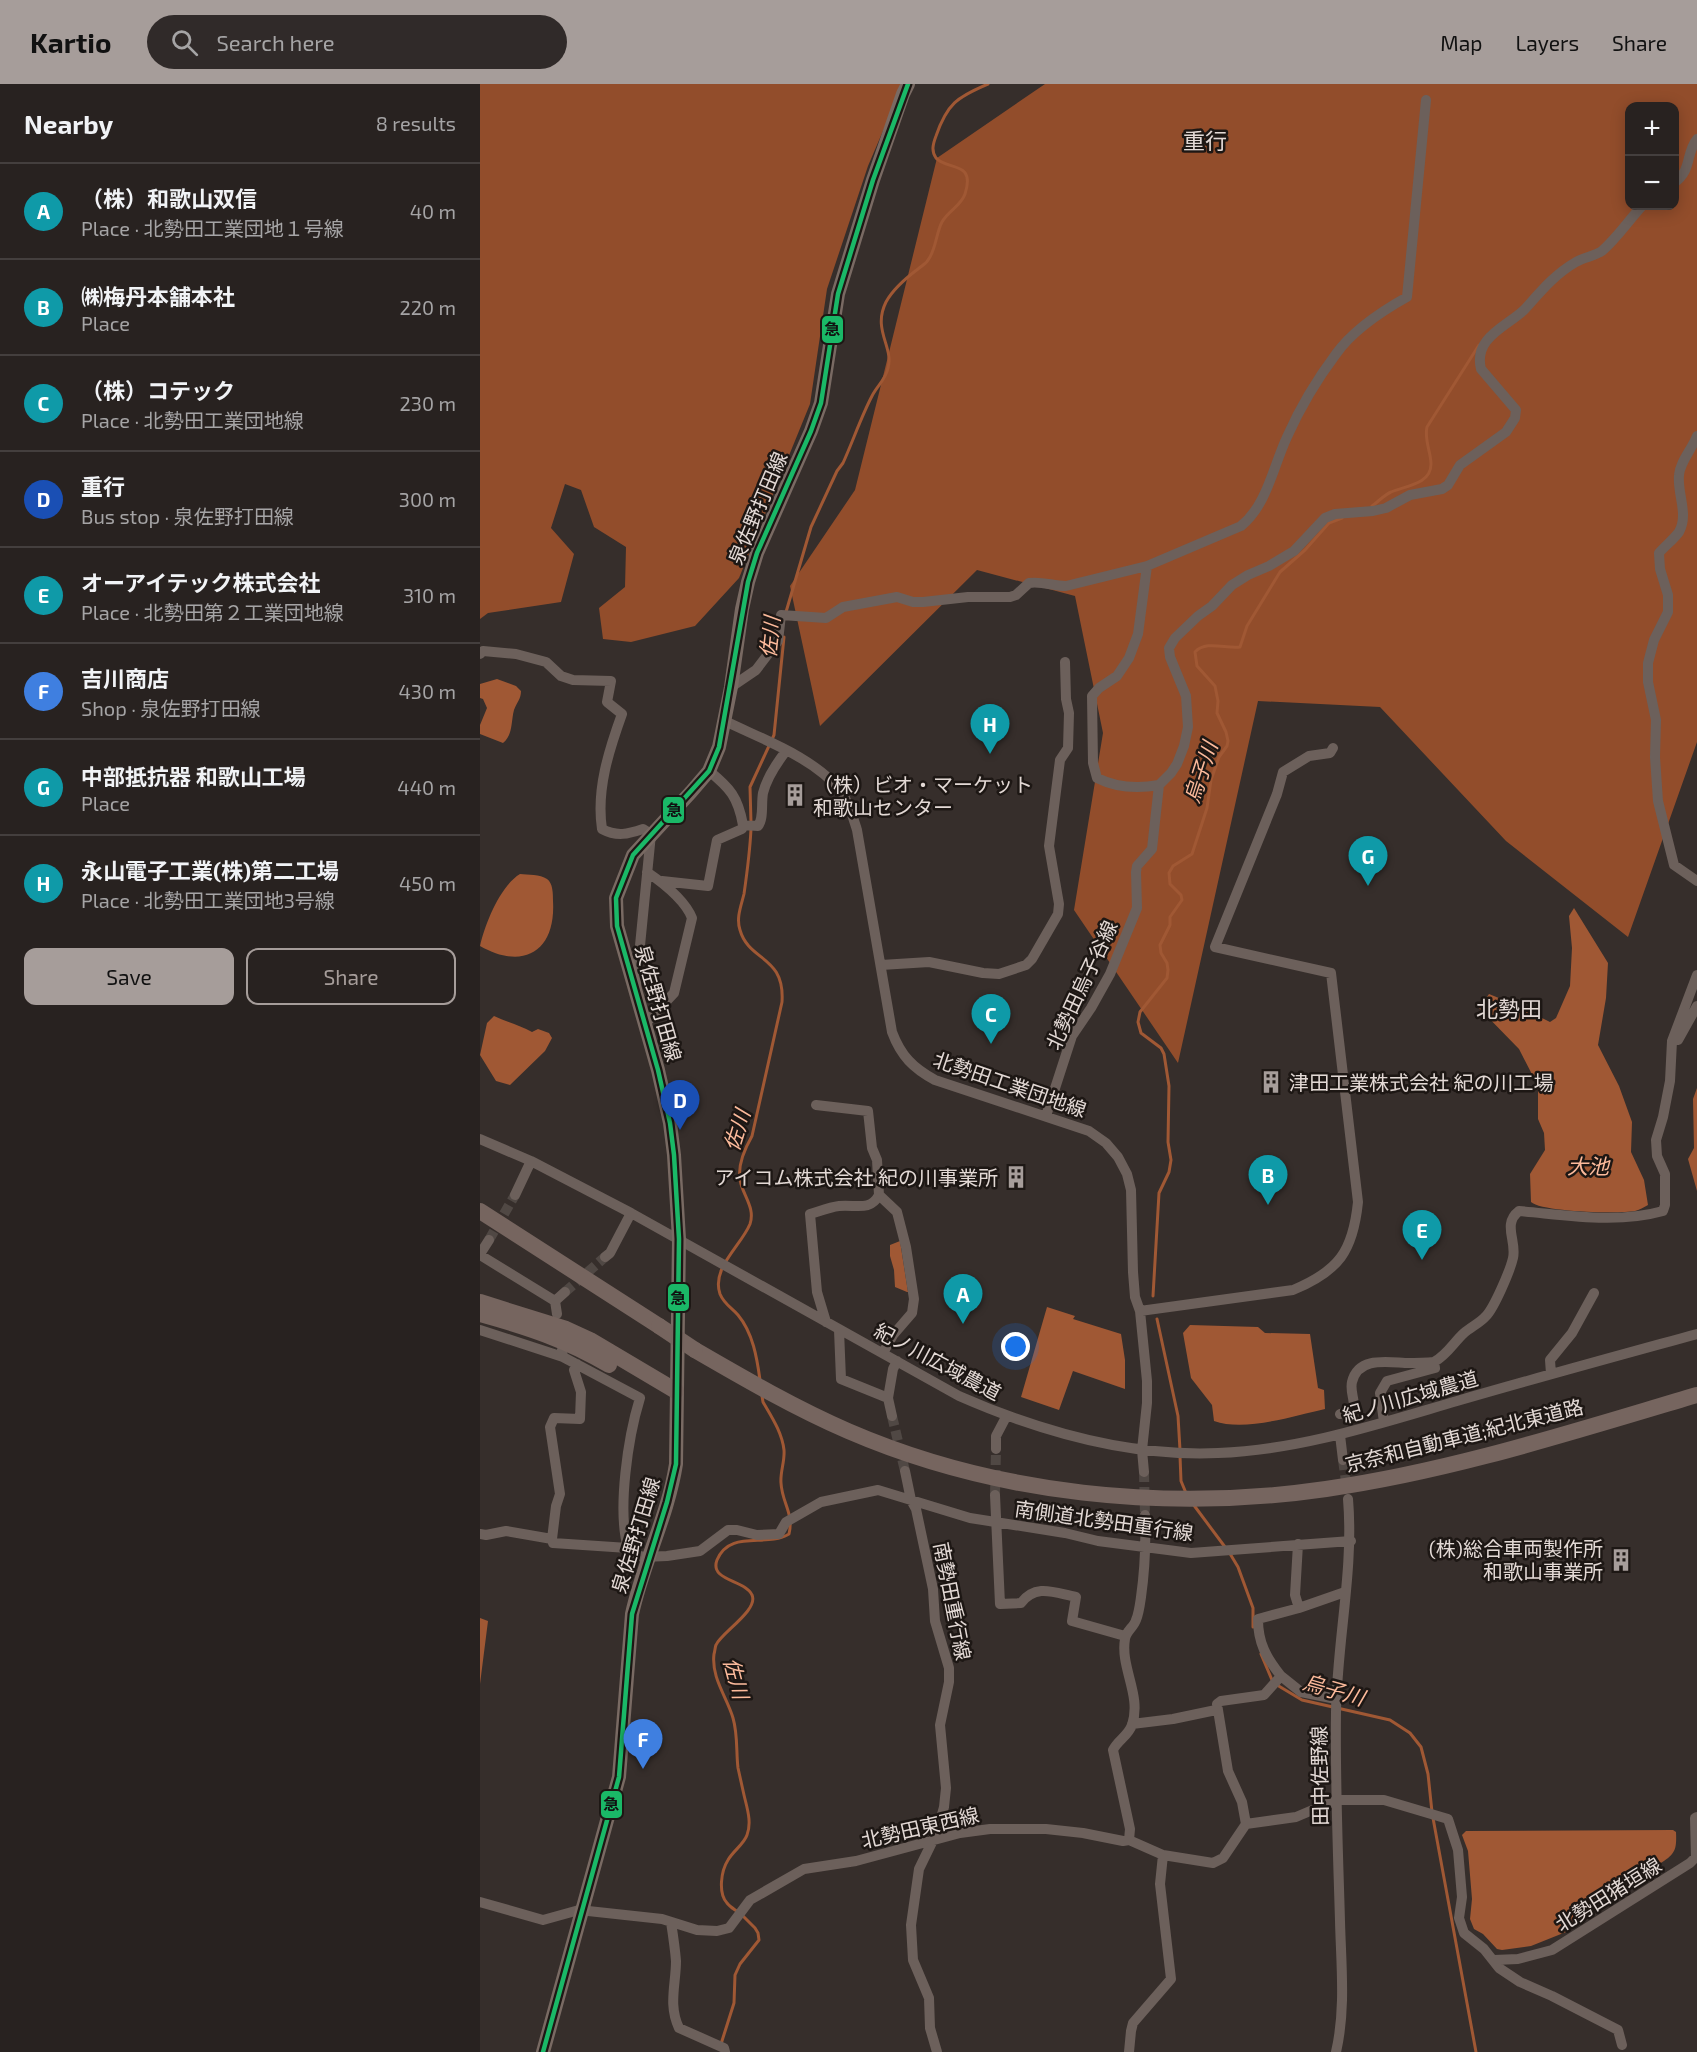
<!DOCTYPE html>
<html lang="en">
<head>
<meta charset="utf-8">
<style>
  :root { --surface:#282220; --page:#302a29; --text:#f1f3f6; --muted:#a5a4a5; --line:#443f3e; --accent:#a69d9a }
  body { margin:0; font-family:"Exo 2","Noto Sans JP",sans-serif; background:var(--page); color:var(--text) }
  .controls { position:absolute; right:18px; top:18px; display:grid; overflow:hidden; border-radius:12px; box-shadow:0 3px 15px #0003 }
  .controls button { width:54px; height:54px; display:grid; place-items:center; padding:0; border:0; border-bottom:2px solid var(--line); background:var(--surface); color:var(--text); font:30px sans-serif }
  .you { position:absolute; left:536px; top:1263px; width:21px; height:21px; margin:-15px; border:4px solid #fff; border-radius:50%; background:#1a73e8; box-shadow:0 0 0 9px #1a73e833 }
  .badge { display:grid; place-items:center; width:39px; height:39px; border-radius:50%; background:var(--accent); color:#fff; font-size:20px; font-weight:700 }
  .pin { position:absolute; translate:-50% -50px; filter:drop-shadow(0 2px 3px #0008) }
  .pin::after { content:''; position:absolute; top:32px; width:21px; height:18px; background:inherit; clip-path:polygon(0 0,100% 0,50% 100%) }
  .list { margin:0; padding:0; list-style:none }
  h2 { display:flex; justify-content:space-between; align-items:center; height:78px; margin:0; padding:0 24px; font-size:26px }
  h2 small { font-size:20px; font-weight:400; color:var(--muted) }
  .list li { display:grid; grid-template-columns:39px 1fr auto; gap:18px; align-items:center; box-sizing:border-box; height:96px; padding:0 24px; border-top:2px solid var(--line) }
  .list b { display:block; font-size:22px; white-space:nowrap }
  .list p { margin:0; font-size:20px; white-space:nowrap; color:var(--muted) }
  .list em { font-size:20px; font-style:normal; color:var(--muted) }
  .actions { display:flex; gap:12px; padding:18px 24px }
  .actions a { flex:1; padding:14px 0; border:2px solid var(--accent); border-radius:12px; text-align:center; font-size:21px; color:var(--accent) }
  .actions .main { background:var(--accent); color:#111 }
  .icon { flex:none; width:33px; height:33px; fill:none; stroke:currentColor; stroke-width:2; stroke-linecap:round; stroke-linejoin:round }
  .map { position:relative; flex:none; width:1217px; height:1968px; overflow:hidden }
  header { display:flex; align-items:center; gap:36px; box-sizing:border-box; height:84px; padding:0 30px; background:var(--accent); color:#111 }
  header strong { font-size:28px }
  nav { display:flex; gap:33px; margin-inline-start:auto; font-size:21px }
  .search { width:420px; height:54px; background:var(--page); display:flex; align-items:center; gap:15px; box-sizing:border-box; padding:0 21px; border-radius:33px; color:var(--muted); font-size:22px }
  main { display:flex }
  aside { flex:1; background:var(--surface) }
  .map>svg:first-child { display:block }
  .forest { fill:#924d2b; fill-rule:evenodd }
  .water { fill:#a05834 }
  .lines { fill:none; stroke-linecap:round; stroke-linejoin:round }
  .stream { stroke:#a05834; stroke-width:3 }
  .minor-tunnel { stroke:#504844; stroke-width:10; stroke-dasharray:10 5; stroke-linecap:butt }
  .minor { stroke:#6c605b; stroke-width:10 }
  .major { stroke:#796a63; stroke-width:14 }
  .highway { stroke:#76655f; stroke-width:16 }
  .highway-bridge { stroke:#76655f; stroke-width:16 }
  .bus-1-casing { stroke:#1d1714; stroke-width:9 }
  .bus-1 { stroke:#1ab867; stroke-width:4.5 }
  .labels { text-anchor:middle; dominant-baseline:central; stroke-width:5; stroke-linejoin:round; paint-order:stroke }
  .street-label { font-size:20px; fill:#e3d9d5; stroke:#1d1714 }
  .poi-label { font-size:20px; fill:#e3d9d5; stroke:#1d1714; text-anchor:start }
  .water-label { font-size:21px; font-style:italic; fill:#fcba9b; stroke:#1d1714 }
  .quarter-label { font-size:22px; fill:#e3d9d5; stroke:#1d1714 }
  .line-badge { stroke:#1d1714; stroke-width:2 }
  .pale-badge-label { font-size:16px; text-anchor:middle; font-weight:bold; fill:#111 }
</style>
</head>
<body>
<header>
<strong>Kartio</strong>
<div class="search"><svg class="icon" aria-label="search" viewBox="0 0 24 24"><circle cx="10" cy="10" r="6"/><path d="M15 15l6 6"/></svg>Search here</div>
<nav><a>Map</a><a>Layers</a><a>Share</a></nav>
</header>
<main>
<aside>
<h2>Nearby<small>8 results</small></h2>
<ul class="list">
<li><span class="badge" style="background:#0f9aa8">A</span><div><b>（株）和歌山双信</b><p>Place · 北勢田工業団地１号線</p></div><em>40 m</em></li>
<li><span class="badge" style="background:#0f9aa8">B</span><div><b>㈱梅丹本舗本社</b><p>Place</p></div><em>220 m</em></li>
<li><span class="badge" style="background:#0f9aa8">C</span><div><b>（株）コテック</b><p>Place · 北勢田工業団地線</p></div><em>230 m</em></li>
<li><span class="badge" style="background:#1a4fb4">D</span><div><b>重行</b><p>Bus stop · 泉佐野打田線</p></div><em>300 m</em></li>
<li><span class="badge" style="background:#0f9aa8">E</span><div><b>オーアイテック株式会社</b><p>Place · 北勢田第２工業団地線</p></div><em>310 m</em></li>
<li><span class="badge" style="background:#3f7fe0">F</span><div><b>吉川商店</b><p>Shop · 泉佐野打田線</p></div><em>430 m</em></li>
<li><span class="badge" style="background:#0f9aa8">G</span><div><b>中部抵抗器 和歌山工場</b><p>Place</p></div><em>440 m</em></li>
<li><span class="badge" style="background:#0f9aa8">H</span><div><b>永山電子工業(株)第二工場</b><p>Place · 北勢田工業団地3号線</p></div><em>450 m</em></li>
</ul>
<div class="actions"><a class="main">Save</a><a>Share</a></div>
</aside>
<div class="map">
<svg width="1217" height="1968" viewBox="0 0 1217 1968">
  <rect width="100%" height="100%" fill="#362e2b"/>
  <!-- forest -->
  <path class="forest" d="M0,0H423L388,82L347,205L330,320L259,494L215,542L151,558L123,555L119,524L145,503L146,463L114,443L101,406L85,400L71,444L94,470L81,518L8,529L0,535Z
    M565,0H1217V658L1148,853L1026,757L900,623L778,617L698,979L594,826L623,649L595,512L497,486L340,642L310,502L375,406L457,74ZM1150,22H1194V122H1150Z"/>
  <!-- water -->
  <path class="water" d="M17,595L36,602L41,607C41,615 37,618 34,626C31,637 33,651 23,659L0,650V641L7,624L3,615L0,614V600Z
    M40,790C48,791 60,790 67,795C73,799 73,810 73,817C76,867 44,887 0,862C5,840 20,802 40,790Z
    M1094,824L1128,879L1126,914L1118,961L1139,1002L1152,1038L1151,1068L1164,1096L1168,1121C1164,1123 1159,1126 1155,1127C1138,1130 1062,1128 1051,1118L1050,1090L1065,1066L1064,1049L1058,1035V1002L1039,965L999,924L1009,910L1036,921L1070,938L1076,934L1090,902L1092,864L1089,832Z
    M14,932C27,938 40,941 52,948L58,945L69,949L72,954L65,967L30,1001L16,997L0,971L7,939Z
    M1217,1004V1107L1208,1075L1214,1064L1213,1015Z
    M420,1157L428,1208H427L415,1203L414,1186L410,1172V1161Z
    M567,1223L595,1232L593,1235L641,1250L645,1276V1305L593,1287L579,1326L541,1313Z
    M710,1241L778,1243L785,1249L830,1250L838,1304L844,1306L845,1325C813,1332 765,1348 734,1337L732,1321L711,1294L703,1249Z
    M0,1534L8,1537L0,1600Z
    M1193,1746L1196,1748C1197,1769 1194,1770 1177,1782L1172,1776L1102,1830L1086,1848L1051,1862L1022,1866L1017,1865L1003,1850L994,1845L990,1835L992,1815L988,1767L982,1751L986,1747Z"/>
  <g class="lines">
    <!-- stream -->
    <path class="stream" d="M892,422C898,418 904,411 911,408C924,402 951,401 951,380C951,368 944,356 947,343L999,261
      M306,528L331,443L357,387L363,379C373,357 381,333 392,312C397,302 406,295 408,284C414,263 392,246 406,218C413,205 426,194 438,185C441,182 446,180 448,176C456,166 456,149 462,138C468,127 481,122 485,110C496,76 467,87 456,74C451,67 453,60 456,52C467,20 477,13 508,0
      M271,739L270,703L294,651L304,553
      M271,745C270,766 267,789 264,810C261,822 256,834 260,846C269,878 305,871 302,918L272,1052C264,1066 256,1084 261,1100C265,1114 275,1125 270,1140C261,1162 231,1184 240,1210C244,1220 252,1224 258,1231C273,1249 277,1274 280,1296
      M673,1212L679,1109L689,1088L691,1076L688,1058L689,1002L684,970L681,964L661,949L658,938L660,928L687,894L688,886L687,879L681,869L680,861L690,841V833L702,816L701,811L690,800L689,789L693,782L712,770L727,724L731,696L739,673L747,662L748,657L746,648L737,629L738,617L735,602L717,582L715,568C726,556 746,565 760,563L767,542L800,488L825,466L849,439L862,434
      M677,1235L698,1332L700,1366
      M700,1372L701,1397L706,1409
      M713,1420L745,1463
      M749,1468L758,1483L773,1524V1543
      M781,1570L792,1596
      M797,1601L822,1616L910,1636L930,1649L941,1663L948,1690L952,1728
      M953,1734L996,1968
      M258,1828C254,1825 250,1823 247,1819C238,1809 241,1787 248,1776C253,1767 264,1760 267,1751C272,1738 267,1724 264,1711C262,1702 260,1693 258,1684C256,1668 258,1651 253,1634C247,1613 231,1594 234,1570C235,1567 235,1563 236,1561C241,1549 279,1526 272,1511C266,1496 229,1497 237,1476C250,1445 286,1464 309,1450C314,1429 302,1419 301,1399C300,1388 305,1377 304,1366C302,1348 291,1332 283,1318L282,1312
      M241,1960L254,1919L255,1891L260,1880L279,1856L278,1849L275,1844L263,1832"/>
    <!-- minor-tunnel -->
    <path class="minor-tunnel" d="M9,1156L35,1111
      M85,1208L125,1173
      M412,1332L425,1387
      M863,1376L867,1405
      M664,1388L665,1431
      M515,1411L516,1365"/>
    <!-- minor -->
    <path class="minor" d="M1194,99C1213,85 1205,70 1217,55
      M1217,352C1212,365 1200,378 1199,391C1197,410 1209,430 1199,448C1194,455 1185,462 1179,469L1180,485L1188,511V528L1174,556L1168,579V598L1176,636L1175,673L1178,717L1194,781L1217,797
      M667,482L658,550L649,574L637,592L619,604L612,612L613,679L617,694C637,704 657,705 679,701
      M0,570L3,567L36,570L66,578L81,592L93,596L131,597L127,618L142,630C129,666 116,706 122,745C137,753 148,750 163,745L171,750L156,902
      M251,603L276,586L298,557L301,531L346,534L363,523L417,513L433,518H443L488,513H530L536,511L549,499C562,497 573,502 586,502L667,482L761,442C787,421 793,383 807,353C819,326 838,294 856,270C873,246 902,227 927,213L946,16
      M245,637C284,656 333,673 361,707C369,719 373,733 377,746L412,948C421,972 433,984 455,996L609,1047L626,1059L638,1073L647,1090L651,1106L653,1188L655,1213L660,1227L667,1297V1319L662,1366L664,1388
      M229,687C250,704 258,713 263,741L278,742C284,734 281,720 283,709C287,693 296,680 306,667
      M182,797L228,802L237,756L262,745L263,741
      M401,881L449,878L503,889L519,890L546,881L552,875L578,830L579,820L569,762L580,676L588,664L589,629L586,615L585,578
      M165,940L194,909L212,834C205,816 183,799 167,788
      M1198,956L1217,922
      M336,1021L388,1027L392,1064L397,1076L399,1111L417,1128L426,1163L434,1215L432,1229L413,1251L403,1269
      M566,1032L592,952L611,924L630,890L657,824L656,788L657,782L672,765L679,701L691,689L697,680L704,662L708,643L706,612L690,573L689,564L695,554L718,532L732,522L752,501L768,491L789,482L814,467L845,434L855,430L893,427L906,424L930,411L962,405L968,401L980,381L1026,348L1035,334L1036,326L1001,285C993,253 1028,242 1045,225C1061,207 1075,190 1096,178C1104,173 1115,172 1122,167C1137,154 1149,136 1162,122
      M0,1055L51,1077L151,1129L479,1312C561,1348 648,1373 738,1369C820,1366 898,1340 977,1317C1056,1294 1137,1272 1217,1250
      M35,1111L51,1077
      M0,1170L9,1156
      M0,1171L75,1217
      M125,1173L130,1169L151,1129
      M660,1227L813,1206C859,1187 873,1167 878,1118L851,889L735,863L797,710L803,688L829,672L850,669L853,664
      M77,1230L75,1217L85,1208
      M346,1238L337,1208L330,1130C340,1127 350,1123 359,1122C375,1120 390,1128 399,1111
      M0,1246L83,1273
      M359,1246L361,1295L408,1314L412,1332
      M82,1266L83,1273L160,1314C148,1353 137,1426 148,1464
      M97,1280L94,1286L101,1308L100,1335L74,1334L70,1343L80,1410L76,1422L72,1455L73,1459L148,1464L155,1471L164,1473L187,1472L220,1467L248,1446H257L277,1451L299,1450L306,1438L341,1418L398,1406L490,1434L585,1449L618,1457L711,1469L871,1457
      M1071,1290L1070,1276L1092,1249L1114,1209
      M408,1314L413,1285L417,1277
      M860,1330L870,1327L874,1322C874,1314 870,1306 872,1298C878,1273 906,1278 925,1279C935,1279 944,1279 954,1278
      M904,1338L900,1309L907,1297L955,1284L954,1278C967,1271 974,1258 984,1249C991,1243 1000,1239 1006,1232C1014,1224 1030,1187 1033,1174C1037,1157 1022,1140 1039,1127C1086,1131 1137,1140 1183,1127L1185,1121V1090L1177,1072L1176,1056L1183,1033L1190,997L1192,957L1217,891
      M860,1351L863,1376
      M516,1365V1352L526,1333
      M425,1387L431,1416L436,1425L453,1505L455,1537L469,1584V1598L460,1641L466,1704L464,1723L457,1748L439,1785L431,1841L433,1876L449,1914L450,1944L457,1968
      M515,1411L520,1520L541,1519C556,1499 575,1509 596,1513L592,1537L645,1552
      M0,1450L6,1451L26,1447L72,1455
      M819,1524L865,1508
      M801,1592L821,1608L856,1615
      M652,1640L693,1635L736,1626
      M766,1740L762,1718L748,1687L737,1620L741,1617L784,1611L801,1592C786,1573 778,1559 778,1535L819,1524L815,1511L818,1460
      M649,1756L650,1745L633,1666C638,1656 648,1652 652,1641C662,1611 640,1584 645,1555C646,1547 654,1543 656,1536C659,1529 660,1520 661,1513C665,1485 666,1459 665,1431
      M0,1818L63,1836L99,1826L182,1835L217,1846L237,1847L249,1844L270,1816L324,1785L376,1777L480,1749L510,1745H566L603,1749L643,1757L649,1756L683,1771L733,1779L743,1774L766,1740L816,1733L856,1716H904L968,1735L978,1766L982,1813L979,1834L984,1849L1004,1865L1019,1884L1040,1898L1072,1912L1138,1946L1142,1961
      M191,1838C193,1851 195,1864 196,1877C196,1900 188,1921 199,1944L244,1964L245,1968
      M1014,1876L1038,1875L1072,1866L1210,1779L1216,1773L1215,1734L1217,1733
      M649,1968L651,1947L653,1939L691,1895L680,1800L683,1771
      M856,1968C866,1925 861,1880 860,1837C858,1767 855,1697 856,1628C857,1557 874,1486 868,1415"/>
    <!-- major -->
    <path class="major" d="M63,1968L139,1693L152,1530C163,1479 188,1432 196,1380L199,1155L194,1071L190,1039L178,986L137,842L136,814L153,771L211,708L229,687L239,663L251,603L262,525L268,498L277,469L331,347L341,319L358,210L393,96L423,10L428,0"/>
    <!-- highway -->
    <path class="highway" d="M0,1127L179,1242
      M0,1218L86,1245L110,1256L196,1307
      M0,1230C47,1243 87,1256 129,1281
      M215,1266C265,1295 315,1324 368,1347C516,1411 687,1428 846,1405C972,1387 1095,1347 1217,1311"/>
    <!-- highway-bridge -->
    <path class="highway-bridge" d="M179,1242L215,1266"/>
    <!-- bus-1 casing -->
    <g class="bus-1-casing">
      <path id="bus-1" d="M63,1968L139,1693L152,1530L187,1418L196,1380L199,1155L194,1071L190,1039L178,986L137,842L136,814L153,771L229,687L239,663L268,498L277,469L331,347L341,319L358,210L393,96L428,0"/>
    </g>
    <!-- bus-1 -->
    <use href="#bus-1" class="bus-1"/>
  </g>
  <!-- icons -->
  <defs>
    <g id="building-bare" transform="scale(1.8)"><path d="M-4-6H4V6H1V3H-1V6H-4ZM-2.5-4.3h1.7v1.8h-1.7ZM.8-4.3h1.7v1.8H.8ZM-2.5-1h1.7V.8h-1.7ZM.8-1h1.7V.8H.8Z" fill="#a69d9a" stroke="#1d1714" stroke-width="2.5" paint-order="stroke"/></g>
  </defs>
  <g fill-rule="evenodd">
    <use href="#building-bare" x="315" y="711"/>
    <use href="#building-bare" x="791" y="998"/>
    <use href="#building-bare" x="536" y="1093"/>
    <use href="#building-bare" x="1141" y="1476"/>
  </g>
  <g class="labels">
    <!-- street labels -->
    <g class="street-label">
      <text transform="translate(277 424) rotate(-67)">泉佐野打田線</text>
      <text transform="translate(601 901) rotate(-65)">北勢田烏子谷線</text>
      <text transform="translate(179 919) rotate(74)">泉佐野打田線</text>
      <text transform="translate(530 1000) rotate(19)">北勢田工業団地線</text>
      <text transform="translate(458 1277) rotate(28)">紀ノ川広域農道</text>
      <text transform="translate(930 1312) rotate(-16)">紀ノ川広域農道</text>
      <text transform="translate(984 1351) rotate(-14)">京奈和自動車道;紀北東道路</text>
      <text transform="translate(624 1436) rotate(8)">南側道北勢田重行線</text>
      <text transform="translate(155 1451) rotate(-73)">泉佐野打田線</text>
      <text transform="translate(473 1517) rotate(79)">南勢田重行線</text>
      <text transform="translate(839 1692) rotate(-91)">田中佐野線</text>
      <text transform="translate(440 1743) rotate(-13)">北勢田東西線</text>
      <text transform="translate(1128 1810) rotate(-32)">北勢田猪垣線</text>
    </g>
    <!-- poi labels -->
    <g class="poi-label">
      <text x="333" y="700">（株）ビオ・マーケット<tspan x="333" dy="23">和歌山センター</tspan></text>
      <text x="809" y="998">津田工業株式会社 紀の川工場</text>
      <text x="518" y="1093" text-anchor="end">アイコム株式会社 紀の川事業所</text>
      <text x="1123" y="1464" text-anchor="end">(株)総合車両製作所<tspan x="1123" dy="23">和歌山事業所</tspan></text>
    </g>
    <!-- water labels -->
    <g class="water-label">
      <text transform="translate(289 553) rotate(-84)">佐川</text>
      <text transform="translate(720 688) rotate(-72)">烏子川</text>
      <text transform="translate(256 1046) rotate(-73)">佐川</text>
      <text x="1108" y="1081">大池</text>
      <text transform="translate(257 1594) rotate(75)">佐川</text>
      <text transform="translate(854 1605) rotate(16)">烏子川</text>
    </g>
    <!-- quarter labels -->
    <g class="quarter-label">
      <text x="725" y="56">重行</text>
      <text x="1029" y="924">北勢田</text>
    </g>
  </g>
  <g class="line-badge">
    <rect x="341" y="231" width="23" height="29" rx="6" fill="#1ab867"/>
    <rect x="182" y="712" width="23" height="28" rx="6" fill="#1ab867"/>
    <rect x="187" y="1199" width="23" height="29" rx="6" fill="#1ab867"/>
    <rect x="120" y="1706" width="23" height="29" rx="6" fill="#1ab867"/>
  </g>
  <g class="pale-badge-label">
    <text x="352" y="251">急</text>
    <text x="194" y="732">急</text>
    <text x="198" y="1220">急</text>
    <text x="131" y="1726">急</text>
  </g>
</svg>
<div class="controls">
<button>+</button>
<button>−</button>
</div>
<div class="you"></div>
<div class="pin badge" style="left:483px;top:1240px;background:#0f9aa8">A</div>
<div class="pin badge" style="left:788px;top:1121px;background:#0f9aa8">B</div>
<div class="pin badge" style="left:511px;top:960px;background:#0f9aa8">C</div>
<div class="pin badge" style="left:200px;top:1046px;background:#1a4fb4">D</div>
<div class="pin badge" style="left:942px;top:1176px;background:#0f9aa8">E</div>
<div class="pin badge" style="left:163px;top:1685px;background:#3f7fe0">F</div>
<div class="pin badge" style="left:888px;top:802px;background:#0f9aa8">G</div>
<div class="pin badge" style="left:510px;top:670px;background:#0f9aa8">H</div>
</div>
</main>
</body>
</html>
